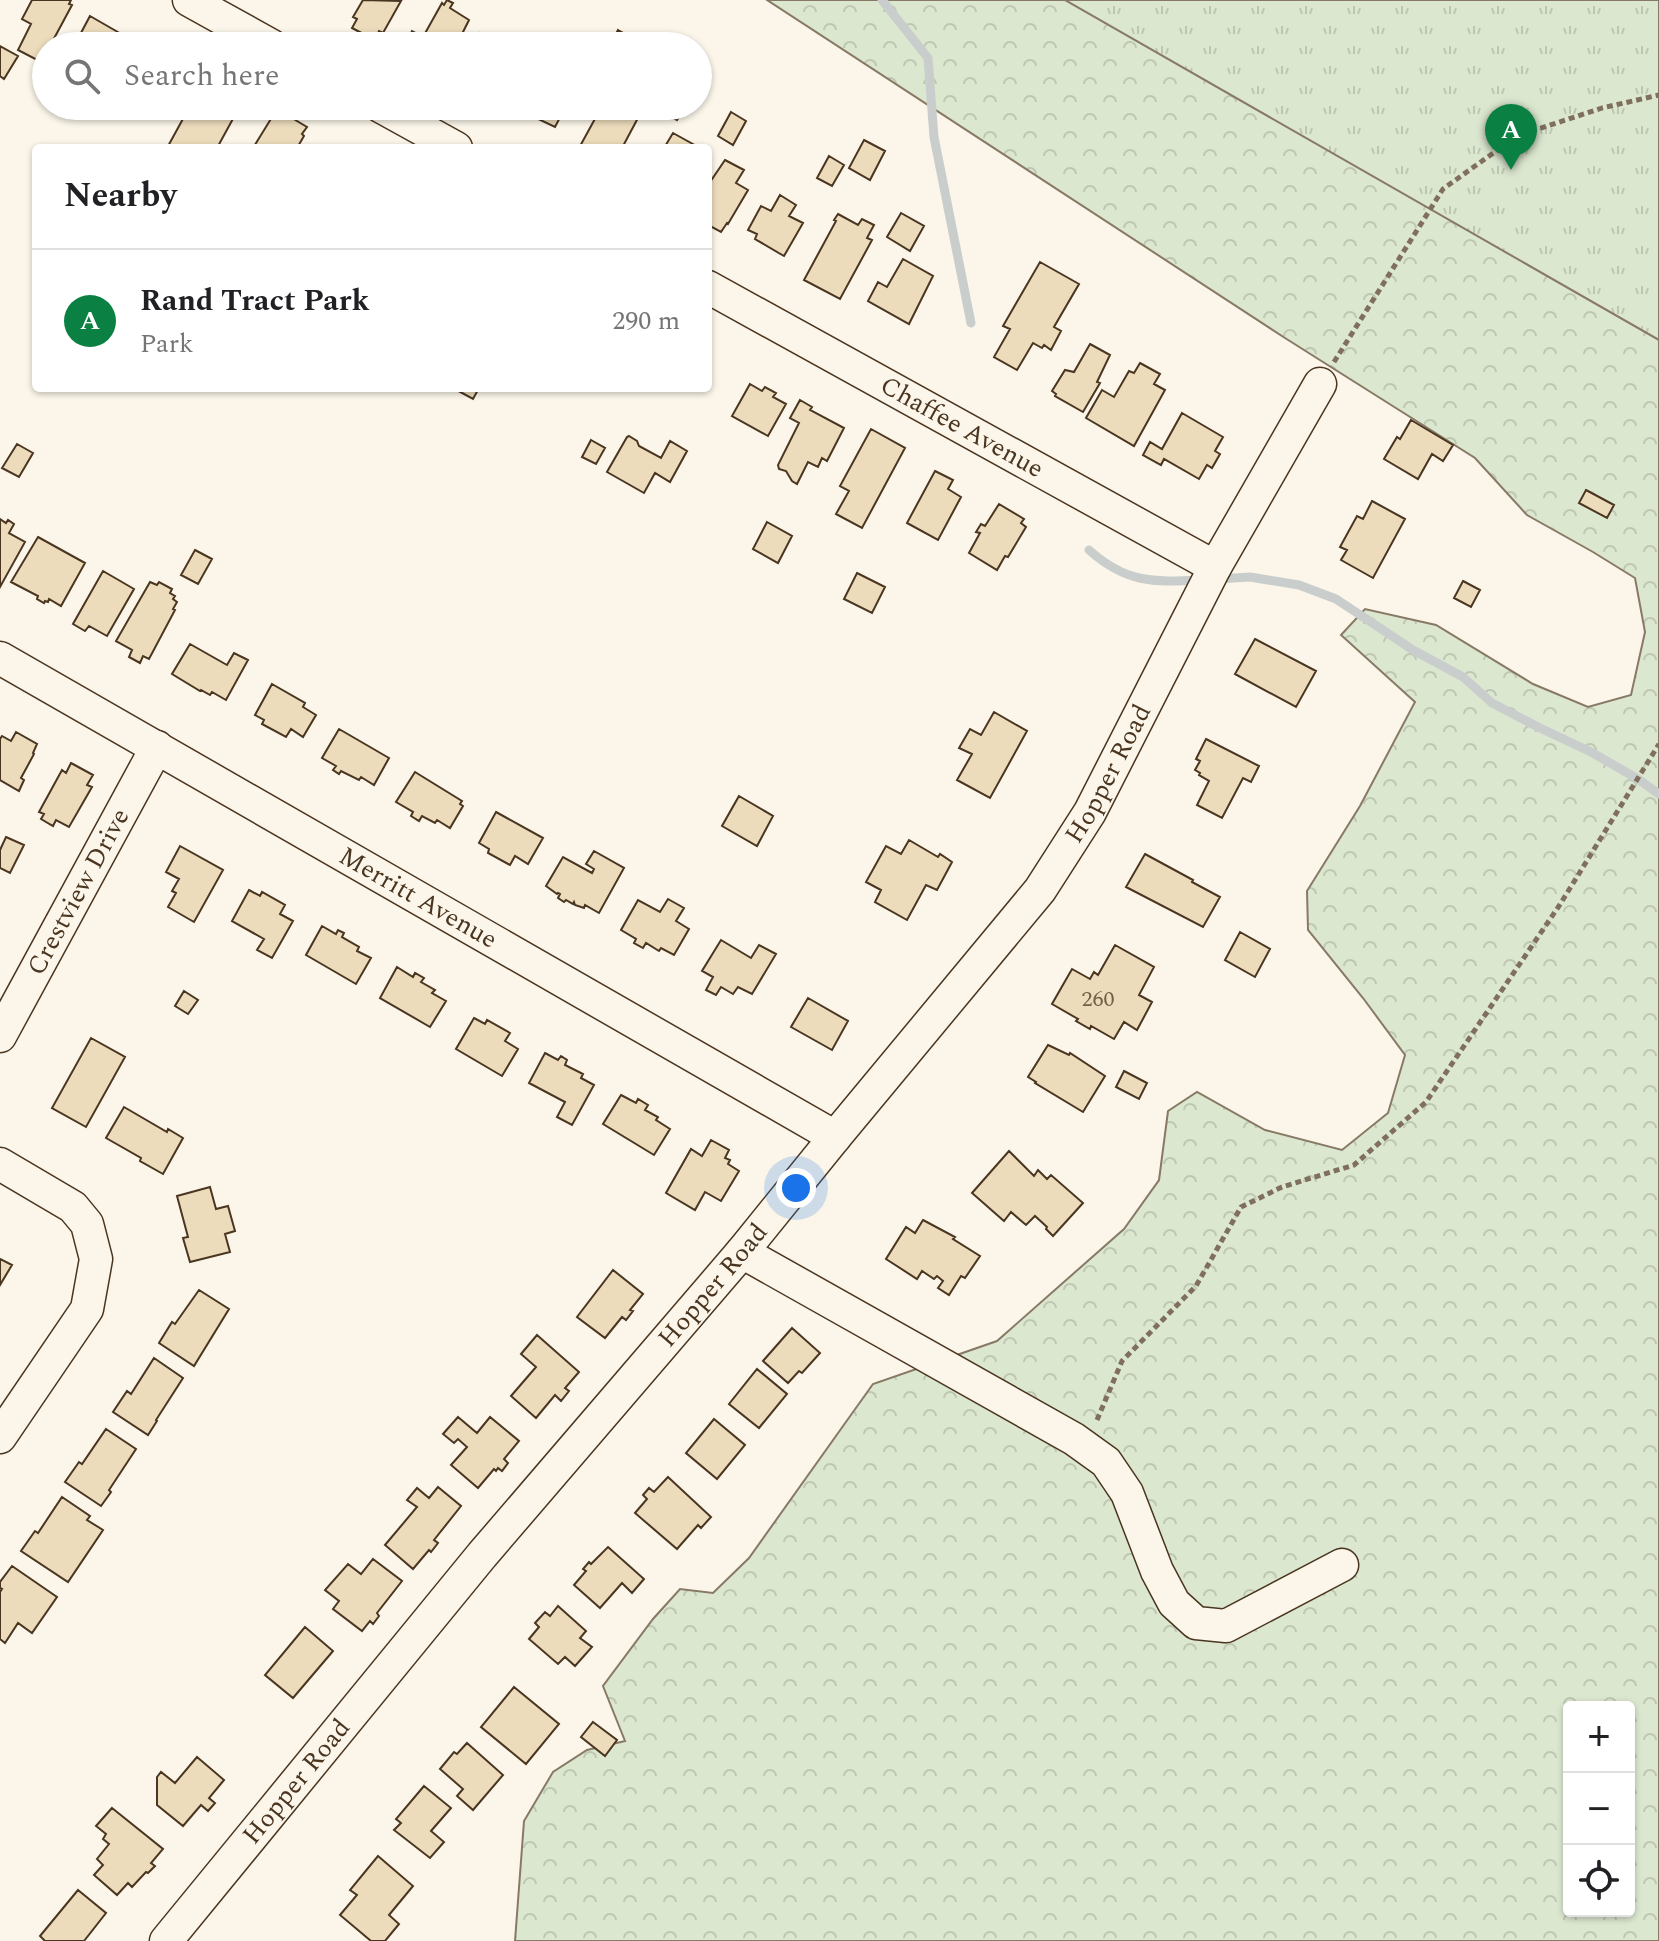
<!DOCTYPE html>
<html lang="en">
<head>
<meta charset="utf-8">
<style>
  :root { --surface:#fff; --page:#f2f2f2; --text:#202124; --muted:#757577; --line:#e0e0e0; --accent:#0b8043 }
  body { margin:0; font-family:Spectral,serif; background:var(--page); color:var(--text) }
  .controls { position:absolute; right:24px; bottom:24px; display:grid; overflow:hidden; border-radius:8px; box-shadow:0 2px 6px #0004 }
  .controls button { width:72px; height:72px; display:grid; place-items:center; padding:0; border:0; border-bottom:2px solid var(--line); background:var(--surface); color:var(--text); font:40px sans-serif }
  .you { position:absolute; left:796px; top:1188px; width:28px; height:28px; margin:-20px; border:6px solid #fff; border-radius:50%; background:#1a73e8; box-shadow:0 0 0 12px #1a73e833 }
  .badge { display:grid; place-items:center; width:52px; height:52px; border-radius:50%; background:var(--accent); color:#fff; font-size:26px; font-weight:700 }
  .pin { position:absolute; translate:-50% -66px; filter:drop-shadow(0 2px 4px #0008) }
  .pin::after { content:''; position:absolute; top:42px; width:28px; height:24px; background:inherit; clip-path:polygon(0 0,100% 0,50% 100%) }
  .list { margin:0; padding:0; list-style:none }
  h2 { display:flex; justify-content:space-between; align-items:center; height:104px; margin:0; padding:0 32px; font-size:34px }
  h2 small { font-size:26px; font-weight:400; color:var(--muted) }
  .list li { display:grid; grid-template-columns:52px 1fr auto; gap:24px; align-items:center; box-sizing:border-box; height:144px; padding:0 32px; border-top:2px solid var(--line) }
  .list b { display:block; font-size:30px; white-space:nowrap }
  .list p { margin:0; font-size:26px; white-space:nowrap; color:var(--muted) }
  .list em { font-size:26px; font-style:normal; color:var(--muted) }
  .icon { flex:none; width:44px; height:44px; fill:none; stroke:currentColor; stroke-width:2; stroke-linecap:round; stroke-linejoin:round }
  .map { position:relative; flex:none; width:1659px; height:1941px; overflow:hidden }
  .search { position:absolute; background:var(--surface); box-shadow:0 2px 6px #0004; left:32px; top:32px; width:680px; height:88px; display:flex; align-items:center; gap:20px; box-sizing:border-box; padding:0 28px; border-radius:44px; color:var(--muted); font-size:30px }
  .panel { position:absolute; background:var(--surface); box-shadow:0 2px 6px #0004; left:32px; top:144px; width:680px; height:248px; border-radius:8px }
  .map>svg:first-child { display:block }
  .forest { fill:url(#forest-crowns); stroke:#887966; stroke-width:2; fill-rule:evenodd }
  .park { fill:url(#park-tufts); stroke:#887966; stroke-width:2 }
  .lines { fill:none; stroke-linecap:round; stroke-linejoin:round }
  .stream { stroke:#c9cecd; stroke-width:9 }
  .building { fill:#ecdcbc; stroke:#4a3520; stroke-width:2 }
  .minor-casing { stroke:#4a3520; stroke-width:35 }
  .path { stroke:#7f6f5c; stroke-width:5; stroke-dasharray:6 4; stroke-linecap:butt }
  .minor { stroke:#fbf6e9; stroke-width:32 }
  .labels { text-anchor:middle; dominant-baseline:central; stroke-width:6; stroke-linejoin:round; paint-order:stroke }
  .number-label { font-size:22px; fill:#725f47 }
  .street-label { font-size:26px; fill:#4a3520; stroke:#fbf6e9 }
</style>
</head>
<body>
<div class="map">
<svg width="1659" height="1941" viewBox="0 0 1659 1941">
  <defs>
    <pattern id="forest-crowns" width="20" height="18" patternUnits="userSpaceOnUse" patternTransform="scale(2)"><rect width="20" height="18" fill="#dce7d0"/><path d="M2 6a3 3 0 1 1 6 0M12 15a3 3 0 1 1 6 0" fill="none" stroke="#bec7b2"/></pattern>
    <pattern id="park-tufts" width="24" height="20" patternUnits="userSpaceOnUse" patternTransform="scale(2)"><rect width="24" height="20" fill="#dce7d0"/><path d="M3 7l-1-3M5 7V3M7 7l1-3M15 17l-1-3M17 17v-4M19 17l1-3" fill="none" stroke="#bec7b2"/></pattern>
  </defs>
  <rect width="100%" height="100%" fill="#fbf6e9"/>
  <!-- forest -->
  <path class="forest" d="M767,0H1659V1941H515L524,1821L553,1772L587,1750L625,1741L603,1686L653,1619L680,1589L713,1593L749,1558L873,1384L997,1341L1124,1229L1159,1180L1168,1111L1197,1092L1265,1130L1342,1150L1388,1113L1405,1055L1363,998L1308,930L1307,891L1360,806L1415,702L1341,635L1365,609L1436,625L1533,684L1588,707L1631,695L1645,632L1635,578L1593,552L1527,515L1475,458L1285,338ZM1569,1707H1629V1911H1569Z"/>
  <!-- park -->
  <path class="park" d="M1065,0H1659V340Z"/>
  <g class="lines">
    <!-- stream -->
    <path class="stream" d="M882,0L928,58L934,137L971,323
      M1089,550C1127,584 1154,582 1202,580
      M1217,579L1250,577L1299,585L1336,599L1413,650L1463,677L1492,703L1540,728L1591,752L1638,779L1659,794"/>
  </g>
  <!-- building -->
  <path class="building" d="M32,0H71L69,4L72,5L50,46H46V53L41,62L18,50L31,24L22,19Z
    M363,0L401,1L383,33L379,31L375,40L352,28L357,19L353,17Z
    M447,0L453,3L450,8L469,20L456,46H409L405,44L412,31L423,37L442,3L444,5Z
    M90,16L123,35L116,46H74Z
    M618,30L634,39L630,46H610Z
    M480,33L504,46H473Z
    M0,46L18,56L4,79L0,76Z
    M190,106H240L217,148H167Z
    M518,106H566L555,127L517,109Z
    M602,106H640L636,114L639,116L622,148H579Z
    M658,106H685L677,120L657,108Z
    M277,109L307,127L302,134L304,136L297,148H253Z
    M731,112L746,121L733,145L718,136Z
    M673,133L700,148H664Z
    M864,140L885,151L870,180L849,168Z
    M829,156L844,165L832,186L817,178Z
    M725,160L744,170L736,183L748,190L728,224L727,223L721,232L708,225V185Z
    M780,195L796,205L789,216L803,223L784,256L755,239L757,234L748,230L761,206L771,211Z
    M901,213L924,226L910,251L887,237Z
    M838,214L858,225L862,219L874,225L867,238L872,240L840,299L804,280L836,221L834,220Z
    M903,259L933,276L909,324L868,301L878,282L887,287Z
    M1040,262L1079,284L1054,327L1061,331L1051,350L1044,345L1042,348L1033,343L1017,370L994,357L1010,329L1003,326Z
    M1090,344L1110,355L1097,382L1100,383L1083,412L1055,396L1056,394L1052,391L1065,370L1074,372Z
    M1140,363L1160,374L1154,384L1165,390L1134,446L1086,418L1102,390L1114,397L1129,371L1134,373Z
    M750,384L762,391L765,387L776,393L773,397L786,404L768,436L732,416Z
    M453,388H479L473,399Z
    M800,400L812,407L810,410L844,428L827,461L822,458L818,467L808,462L797,484L792,481L786,471L779,469L778,465L799,423L790,418Z
    M1182,413L1223,437L1215,451L1220,454L1212,468L1207,465L1199,479L1164,459L1161,465L1143,455L1150,442L1162,449Z
    M1411,420L1453,445L1443,461L1432,454L1418,479L1384,459L1397,437L1400,439Z
    M871,429L905,448L862,528L836,514L849,491L840,486Z
    M629,436L637,441L639,446L661,458L670,441L687,451L670,482L655,473L644,493L607,472L627,437Z
    M591,440L605,448L596,464L582,457Z
    M17,444L33,453L19,477L2,468Z
    M935,471L953,480L948,489L961,497L938,540L907,523Z
    M1586,490L1614,505L1607,518L1579,503Z
    M1372,501L1405,519L1373,578L1341,560L1347,550L1340,547L1357,516L1363,519Z
    M999,504L1024,519L1021,523L1026,527L1008,557L1005,556L997,570L969,553L980,533L976,532L981,524L985,526Z
    M0,519L6,523L8,520L14,524L9,533L25,542L0,587Z
    M767,522L792,536L778,563L753,549Z
    M38,537L85,563L61,606L49,599L48,602L45,601L44,603L37,599L38,596L11,582Z
    M195,550L212,559L198,584L181,575Z
    M103,571L134,589L107,636L89,626L85,631L73,624Z
    M857,573L885,587L872,613L844,599Z
    M1463,581L1480,590L1471,607L1454,598Z
    M150,582L157,585L159,582L172,589L170,593L175,596L173,599L177,602L173,609L175,610L149,659L143,656L140,663L129,657L132,650L116,641Z
    M1255,639L1316,671L1296,707L1235,674Z
    M190,644L227,665L234,653L248,660L226,700L212,692L210,695L201,690L200,691L172,674Z
    M272,684L305,703L303,707L316,715L303,737L291,729L286,737L262,724L264,720L255,715Z
    M994,712L1027,731L990,798L957,780L972,754L959,748L970,729L981,735Z
    M339,729L389,758L374,785L361,777L359,780L341,771L339,774L333,770L336,766L322,758Z
    M16,732L37,744L33,753L34,754L21,778L24,780L19,791L0,780V739L2,736L11,741Z
    M1206,739L1259,766L1251,782L1243,778L1222,818L1197,805L1209,781L1199,775L1200,773L1195,770L1200,761L1196,759Z
    M71,763L93,775L87,785L92,787L69,827L56,820L53,826L41,819L44,814L39,812L62,770L66,773Z
    M415,772L462,801L460,804L463,806L450,828L437,820L435,823L422,816L419,821L411,816L413,812L396,802Z
    M739,796L773,816L757,846L722,826Z
    M496,812L543,838L528,864L515,856L510,865L488,853L489,849L479,843Z
    M6,837L24,845L10,873L0,868V850Z
    M909,840L938,857L940,854L952,862L937,890L926,885L907,920L875,902L881,890L866,882L886,846L901,854Z
    M180,846L223,870L194,922L168,907L176,893L172,891L179,879L166,872Z
    M594,851L624,868L599,913L585,905L584,908L575,905L574,902L573,904L566,900L564,902L558,898L560,894L558,893L557,894L546,886L563,857L592,873L594,869L586,864Z
    M1145,854L1193,880L1192,882L1220,897L1203,927L1126,887Z
    M249,890L260,896L262,892L285,905L280,914L293,921L272,958L257,950L264,939L232,921Z
    M668,899L684,908L676,921L689,929L674,955L661,948L659,951L646,943L643,948L634,943L636,939L621,930L638,900L660,912Z
    M322,926L336,934L338,930L344,933L342,937L359,947L357,951L371,958L356,984L306,955Z
    M1240,932L1270,949L1255,977L1225,960Z
    M721,940L751,958L759,945L776,954L752,994L738,987L733,994L721,987L716,995L706,990L713,977L702,971Z
    M1115,945L1154,967L1139,995L1152,1002L1137,1030L1124,1022L1114,1039L1091,1026L1090,1029L1076,1021L1078,1019L1052,1004L1072,969L1090,979L1094,972L1098,975Z
    M397,967L413,977L415,973L424,978L421,982L435,990L432,993L446,1001L430,1027L380,998Z
    M184,991L198,1000L188,1014L175,1006Z
    M808,998L848,1021L832,1050L791,1027Z
    M474,1018L485,1024L487,1020L510,1033L505,1041L518,1049L502,1076L456,1049Z
    M91,1038L125,1057L86,1127L52,1108Z
    M1048,1045L1069,1055L1070,1053L1105,1076L1083,1112L1035,1083L1036,1082L1028,1077Z
    M545,1053L558,1060L561,1056L567,1060L565,1065L583,1074L581,1078L594,1085L572,1125L557,1117L565,1102L529,1083Z
    M1124,1071L1147,1083L1139,1099L1116,1087Z
    M621,1095L636,1103L638,1099L648,1105L645,1110L658,1117L656,1120L670,1129L654,1155L603,1124Z
    M124,1107L167,1132L168,1129L183,1138L163,1174L140,1161L141,1158L106,1138Z
    M711,1140L729,1150L725,1158L730,1160L728,1164L739,1171L721,1201L705,1192L695,1210L666,1193L691,1149L702,1156Z
    M1009,1151L1034,1176L1038,1170L1047,1179L1051,1175L1083,1203L1053,1236L1046,1229L1047,1227L1035,1216L1026,1225L1011,1212L1004,1221L972,1193Z
    M210,1187L216,1209L228,1206L235,1231L225,1234L230,1252L190,1262L183,1238L188,1237L177,1196Z
    M923,1220L955,1237L953,1239L980,1256L965,1278L961,1276L949,1295L938,1288L943,1281L937,1276L934,1279L922,1271L917,1279L886,1259L906,1227L915,1233Z
    M0,1259L12,1265L0,1285Z
    M613,1270L643,1294L630,1310L633,1311L626,1320L622,1317L605,1338L577,1317Z
    M199,1290L229,1309L194,1366L159,1343L172,1322L175,1324Z
    M792,1328L820,1353L802,1373L799,1371L788,1383L763,1361Z
    M537,1335L579,1372L565,1388L569,1391L561,1401L555,1395L536,1418L511,1396L536,1367L521,1354Z
    M154,1358L183,1378L156,1420L157,1421L148,1435L113,1412L127,1391L131,1394Z
    M757,1369L787,1394L759,1428L729,1404Z
    M458,1417L477,1433L490,1417L519,1441L504,1459L508,1463L502,1471L498,1468L496,1471L494,1469L478,1488L451,1465L467,1447L458,1439L454,1443L443,1434Z
    M714,1419L745,1445L717,1479L686,1453Z
    M106,1429L136,1449L109,1490L111,1492L101,1506L65,1482L79,1462L82,1464Z
    M668,1477L711,1517L701,1528L698,1525L677,1549L635,1513L647,1499L643,1495L649,1488L654,1492Z
    M438,1487L461,1506L434,1540L438,1543L431,1552L429,1550L413,1569L385,1545L417,1507L407,1500L417,1488L429,1498Z
    M62,1497L90,1516L87,1520L103,1530L68,1582L21,1551L35,1531L38,1533Z
    M608,1547L644,1579L632,1593L622,1583L600,1608L574,1585L586,1571L583,1569L589,1562L591,1564Z
    M373,1559L402,1581L377,1613L379,1616L373,1624L370,1621L362,1631L333,1609L339,1601L325,1590L348,1564L361,1574Z
    M12,1566L57,1597L32,1633L18,1623L5,1643L0,1639V1592L2,1589L0,1588V1582Z
    M558,1606L586,1631L580,1638L592,1647L575,1666L565,1657L558,1664L529,1639L539,1627L535,1623L545,1612L550,1616Z
    M305,1627L333,1651L293,1698L265,1675Z
    M514,1687L559,1724L526,1764L481,1727Z
    M593,1722L617,1740L605,1756L581,1737Z
    M467,1743L503,1775L473,1810L457,1796L463,1789L440,1769L454,1752L457,1754Z
    M197,1757L224,1780L209,1798L215,1803L208,1811L201,1805L183,1826L157,1805V1777L161,1772L175,1783Z
    M424,1786L451,1808L431,1831L444,1842L430,1858L394,1830L401,1823L396,1819Z
    M112,1808L163,1849L151,1863L155,1866L148,1873L146,1872L132,1887L128,1883L117,1895L94,1875L103,1865L97,1859L109,1844L103,1839L106,1834L96,1826Z
    M378,1856L413,1886L389,1915L399,1924L385,1941H371L340,1915L357,1895L350,1890Z
    M78,1890L106,1913L84,1941H45L40,1936Z"/>
  <g class="lines">
    <!-- minor casing -->
    <g class="minor-casing">
      <g id="minor">
        <path d="M189,0L272,46"/>
        <path d="M380,106L456,148"/>
        <path id="s1" d="M708,287L1215,567"/>
        <path id="s2" d="M0,658L835,1137"/>
        <path id="s3" d="M0,1036L157,747"/>
        <path d="M0,1164L73,1207L87,1224L96,1259L87,1309L0,1437"/>
        <path d="M742,1252L1074,1439L1106,1462L1127,1493L1157,1571L1174,1603L1196,1623L1226,1626L1342,1565"/>
        <path id="s4" d="M166,1941L482,1555L742,1252L835,1137L1040,890L1090,812L1215,567L1320,384"/>
      </g>
    </g>
    <!-- path -->
    <path class="path" d="M1334,362L1443,189L1517,136L1602,108L1659,95
      M1097,1420L1122,1361L1196,1286L1241,1207L1282,1187L1354,1165L1426,1102L1559,906L1659,744"/>
    <!-- minor -->
    <use href="#minor" class="minor"/>
  </g>
  <g class="labels">
    <!-- number labels -->
    <g class="number-label">
      <text x="1098" y="999">260</text>
    </g>
    <!-- street labels -->
    <g class="street-label">
      <text stroke="none"><textPath href="#s1" startOffset="290">Chaffee Avenue</textPath></text>
      <text stroke="none"><textPath href="#s4" startOffset="1502">Hopper Road</textPath></text>
      <text stroke="none"><textPath href="#s3" startOffset="164">Crestview Drive</textPath></text>
      <text stroke="none"><textPath href="#s2" startOffset="482">Merritt Avenue</textPath></text>
      <text stroke="none"><textPath href="#s4" startOffset="854">Hopper Road</textPath></text>
      <text stroke="none"><textPath href="#s4" startOffset="206">Hopper Road</textPath></text>
    </g>
  </g>
</svg>
<div class="controls">
<button>+</button>
<button>−</button>
<button><svg class="icon" aria-label="locate" viewBox="0 0 24 24"><circle cx="12" cy="12" r="6"/><path d="M12 2v4M12 18v4M2 12h4M18 12h4"/></svg></button>
</div>
<div class="you"></div>
<div class="pin badge" style="left:1511px;top:170px">A</div>
<div class="search"><svg class="icon" aria-label="search" viewBox="0 0 24 24"><circle cx="10" cy="10" r="6"/><path d="M15 15l6 6"/></svg>Search here</div>
<section class="panel">
<h2>Nearby<small></small></h2>
<ul class="list">
<li><span class="badge">A</span><div><b>Rand Tract Park</b><p>Park</p></div><em>290 m</em></li>
</ul>
</section>
</div>
</body>
</html>
